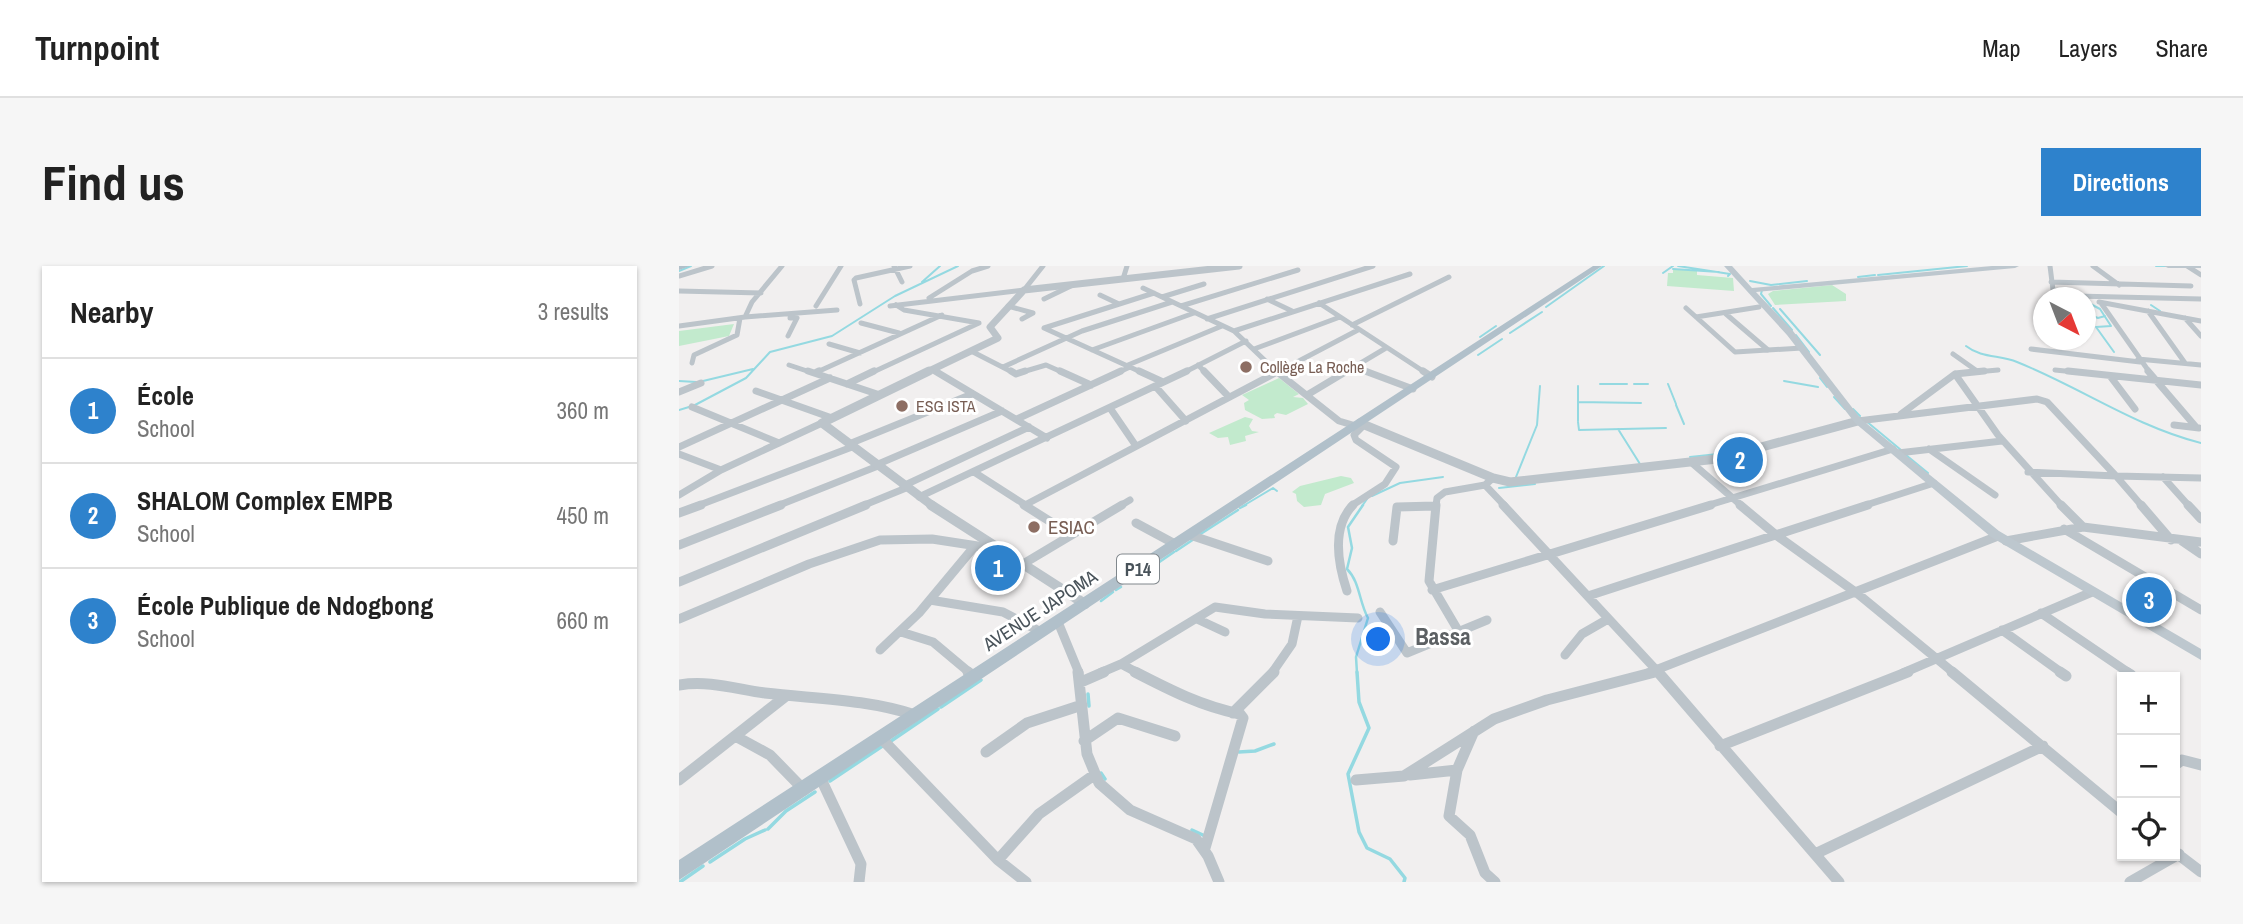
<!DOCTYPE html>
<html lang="en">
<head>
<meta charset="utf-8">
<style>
  :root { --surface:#fff; --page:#f6f6f6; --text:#222; --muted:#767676; --line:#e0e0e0; --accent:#2e82cc }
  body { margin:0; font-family:"Archivo Narrow",sans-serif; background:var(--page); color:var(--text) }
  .controls { position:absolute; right:21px; bottom:21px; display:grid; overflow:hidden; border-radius:0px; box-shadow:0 2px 5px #0004 }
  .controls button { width:63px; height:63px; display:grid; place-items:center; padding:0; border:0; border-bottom:2px solid var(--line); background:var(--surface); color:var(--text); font:35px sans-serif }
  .compass { position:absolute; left:1354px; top:21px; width:63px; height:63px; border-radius:50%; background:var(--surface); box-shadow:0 2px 5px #0004; rotate:138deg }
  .you { position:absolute; left:700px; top:374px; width:24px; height:24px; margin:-18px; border:5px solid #fff; border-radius:50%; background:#1a73e8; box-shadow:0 0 0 10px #1a73e833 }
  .badge { display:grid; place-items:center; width:46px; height:46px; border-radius:50%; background:var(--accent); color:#fff; font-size:23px; font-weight:700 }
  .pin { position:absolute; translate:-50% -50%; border:4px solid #fff; box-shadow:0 2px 7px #0006 }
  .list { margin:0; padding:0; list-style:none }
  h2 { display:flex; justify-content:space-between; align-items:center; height:91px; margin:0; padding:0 28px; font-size:30px }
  h2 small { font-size:23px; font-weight:400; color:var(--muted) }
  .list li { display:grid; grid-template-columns:46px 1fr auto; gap:21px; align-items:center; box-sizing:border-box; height:105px; padding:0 28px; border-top:2px solid var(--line) }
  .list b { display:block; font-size:26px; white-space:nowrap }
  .list p { margin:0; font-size:23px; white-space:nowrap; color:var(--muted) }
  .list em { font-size:23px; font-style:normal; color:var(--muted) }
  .icon { flex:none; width:38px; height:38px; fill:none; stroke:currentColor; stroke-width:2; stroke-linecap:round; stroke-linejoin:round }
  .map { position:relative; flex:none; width:1522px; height:616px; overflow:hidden; border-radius:0px }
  header { display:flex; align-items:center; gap:42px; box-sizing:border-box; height:98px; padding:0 35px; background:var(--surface); border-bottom:2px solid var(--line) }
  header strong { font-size:33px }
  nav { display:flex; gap:38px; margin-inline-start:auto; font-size:24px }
  .intro { display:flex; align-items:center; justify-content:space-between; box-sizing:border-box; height:168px; padding:0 42px }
  h1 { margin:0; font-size:49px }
  .button { padding:18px 32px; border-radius:0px; background:var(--accent); color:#fff; font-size:24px; font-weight:700 }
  main { display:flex; gap:42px; padding:0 42px }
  aside { flex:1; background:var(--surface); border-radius:0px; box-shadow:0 2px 5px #0004 }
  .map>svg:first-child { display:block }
  .green { fill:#c2eacd }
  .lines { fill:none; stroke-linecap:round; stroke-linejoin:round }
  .stream-far2 { stroke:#94d9e1; stroke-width:2 }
  .stream-far1 { stroke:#94d9e1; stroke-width:2.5 }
  .stream { stroke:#94d9e1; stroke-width:3.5 }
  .minor-far3 { stroke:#bcc4ca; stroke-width:5 }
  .minor-far2 { stroke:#bcc4ca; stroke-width:7 }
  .minor-far1 { stroke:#bcc4ca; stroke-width:9 }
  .minor { stroke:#bcc4ca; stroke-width:11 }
  .tertiary-far2 { stroke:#bcc4ca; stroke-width:7 }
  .tertiary-far1 { stroke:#bcc4ca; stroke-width:9 }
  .tertiary { stroke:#bcc4ca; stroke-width:10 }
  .secondary { fill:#bdc7ce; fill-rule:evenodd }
  .primary { fill:#b1c0ca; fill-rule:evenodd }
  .education-dot { fill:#8d6e63; stroke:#fff; stroke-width:2.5 }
  .labels { text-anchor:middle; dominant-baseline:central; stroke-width:6; stroke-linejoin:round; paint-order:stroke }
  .far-education-label { font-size:16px; fill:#785e54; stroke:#fff; text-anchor:start }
  .shield { fill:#fff; stroke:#80878c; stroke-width:2 }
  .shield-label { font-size:18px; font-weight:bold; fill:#49535a }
  .education-label { font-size:19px; fill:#785e54; stroke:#fff; text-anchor:start }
  .street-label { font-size:19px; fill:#49535a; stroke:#fff }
  .quarter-label { font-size:23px; font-weight:bold; fill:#5c6063; stroke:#fff }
</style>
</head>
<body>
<header>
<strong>Turnpoint</strong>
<nav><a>Map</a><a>Layers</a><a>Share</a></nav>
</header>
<div class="intro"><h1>Find us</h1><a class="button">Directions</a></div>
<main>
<aside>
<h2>Nearby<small>3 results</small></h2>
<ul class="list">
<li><span class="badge">1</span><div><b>École</b><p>School</p></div><em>360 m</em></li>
<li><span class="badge">2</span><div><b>SHALOM Complex EMPB</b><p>School</p></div><em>450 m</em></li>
<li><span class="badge">3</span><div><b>École Publique de Ndogbong</b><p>School</p></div><em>660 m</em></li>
</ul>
</aside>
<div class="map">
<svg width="1522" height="616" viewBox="0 0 1522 616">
  <rect width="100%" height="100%" fill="#f1efef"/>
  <!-- green -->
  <path class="green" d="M994,3L1018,5V9L1054,12L1055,25L988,20L989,7H994Z
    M1153,19L1167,28V35L1096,39L1089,28L1094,25Z
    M55,58L50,70L0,80V65Z
    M600,112L620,128L614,131L624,132L629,138L607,149L598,147L595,149L596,152L583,153L566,144L565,137L570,134L563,129Z
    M566,151L574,153L570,160L573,165L580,166L566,170L567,175L551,179L549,171L539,172L530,167Z
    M662,210L672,212L675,217L646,228L642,239L625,241L618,235L617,228L613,226L621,220Z"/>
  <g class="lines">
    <!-- stream-far2 -->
    <path class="stream-far2" d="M999,0L1051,8L1049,10
      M1477,0H1488
      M994,3L1040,6
      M0,5L12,0
      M984,7L994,0
      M1199,9L1288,0
      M1179,11L1196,9
      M1071,15L1092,19L1128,15
      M243,16L261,0
      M1083,24L1082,28L1092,40
      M1406,35L1421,43L1432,60L1417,61L1435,86
      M1472,39L1481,45
      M867,41L925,0
      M1094,42L1113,64
      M1101,43L1141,89
      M1406,47L1419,52L1426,50
      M831,67L863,46
      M1117,69L1130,86
      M801,71L817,60
      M1287,80C1302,92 1321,89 1338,96C1401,121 1455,160 1522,177
      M799,89L823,73
      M1141,112L1148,121
      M0,115L17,116
      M24,115L74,103
      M1105,115L1139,121
      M921,118H948
      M955,118H969
      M989,118L997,138
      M899,120V155
      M1155,131L1166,143
      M899,136L962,137
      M16,139L67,112L91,86L153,70L216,30L279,0
      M997,139L1005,158
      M1174,143L1181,150
      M0,144L10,141
      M1187,155L1222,184
      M899,156L900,164L987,162
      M939,163L961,198
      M1227,189L1249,207
      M1011,191L1039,188
      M1042,196L1063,191
      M837,211L858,159L861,120
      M820,222L856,218
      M693,230L721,217L764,211
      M564,240L594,222L598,225
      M683,240L688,233"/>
    <!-- stream-far1 -->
    <path class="stream-far1" d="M561,242L567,239
      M520,269L559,244
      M497,285L515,273
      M457,312L495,286
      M437,324L442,321
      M422,335L434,326
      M678,407L677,391L689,352C680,336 681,316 668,303L673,282L669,261L684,239"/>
    <!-- stream -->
    <path class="stream" d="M678,406L680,436L690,462L669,508L680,566L688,582L711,593L726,612L725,616
      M409,428L410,440
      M262,441L302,414
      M212,475L259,443
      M560,486L576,485L595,478
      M422,507L426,513
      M151,515L205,479
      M89,563L107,545L136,526
      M513,564L526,570
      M31,596L66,573L86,564
      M1,616L24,600"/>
    <!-- minor-far3 -->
    <path class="minor-far3" d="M215,0L223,16
      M1371,0L1374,24L1400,31
      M1414,0L1440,19
      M1508,0L1522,9
      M0,10L33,0
      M444,13L448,0
      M1372,16L1512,20
      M464,22L555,65L599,107
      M0,25L82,27
      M421,29L440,38
      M1397,30L1522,33
      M483,31L525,18
      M250,32L293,5L309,0
      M365,33L396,18
      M588,33L613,45
      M1420,36L1522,55
      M640,37L747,107
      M1422,37L1471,107
      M181,38L175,14L177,12L231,0
      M217,39L225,44L300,57
      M137,40L162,0
      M211,40L345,24L364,0
      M329,40L354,47L343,53
      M502,40L619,4
      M1007,42L1056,86L1123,82
      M1469,45L1506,97
      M1047,48L1089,84
      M66,51L158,44
      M1017,51L1080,41
      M1506,52L1522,70
      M528,53L694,0
      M182,57L220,67
      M673,59L770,11
      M0,60L66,51L73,36L103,0
      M555,65L731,8
      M109,70L118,52H111
      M150,78L181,87
      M575,83L661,51
      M1352,83L1461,96
      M413,84L515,47
      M292,85L335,107
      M1274,88L1298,105
      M1459,93L1522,99
      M13,97L15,89L58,69L61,52
      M110,99L134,107
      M449,99L543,60
      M519,99L527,107
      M324,101L403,65L493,36
      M674,101L691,107
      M254,104L259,107
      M1376,104L1406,107
      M136,107L263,49
      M192,107L300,57
      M340,107L367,99L385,107
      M438,107L451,101
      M464,107L365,62L475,27
      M504,107L567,75
      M597,107L679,64
      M665,107L707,82
      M1286,107L1319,104"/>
    <!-- minor-far2 -->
    <path class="minor-far2" d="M129,105L201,129
      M256,105L368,172
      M332,105L337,108L346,105
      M381,105L412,119
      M460,105L484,116
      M525,105L550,131
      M597,105L660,155L677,160
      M686,105L734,123
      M744,105L753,111
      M1389,105L1522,119
      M1469,105L1517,161
      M136,107L140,105
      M1276,108L1319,169L1383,240
      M1431,110L1456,143
      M168,118L195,105
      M477,121L507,155
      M77,125L153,152
      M0,126L22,117
      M628,129L668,105
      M13,141L100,177
      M431,142L457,180
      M1222,148L1276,108L1305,105
      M338,153L442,105
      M1179,155L1358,133L1368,136L1437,210L1522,212
      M1495,159L1520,162
      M170,178L293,128
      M0,181L151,112
      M1250,183L1316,229
      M1219,187L1323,175
      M0,188L42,204
      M1013,197L1063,240
      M197,199L323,145
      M295,206L348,240
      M1349,206L1437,210L1463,240
      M1484,211L1510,240
      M814,212L806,219L826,240
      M224,220L350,161
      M0,229L42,204L143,157
      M240,231L508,105
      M346,239L600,105
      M18,240L173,181
      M98,240L199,200
      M183,240L227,222
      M441,240L451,234
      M672,240L706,218L717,201L677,174L675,169L684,160
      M746,240H756
      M757,240L758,232L766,226L806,219
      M1027,240L1214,183
      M1184,240L1255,217"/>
    <!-- minor-far1 -->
    <path class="minor-far1" d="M345,239L391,268
      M757,239L750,315L780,366
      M824,239L980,407
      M1061,239L1097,269L1179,328L1275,407
      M1462,239L1492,274
      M1509,239L1522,253
      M0,247L22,239
      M457,257L496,278
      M1404,261L1522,276
      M1385,263L1522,344
      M511,269L589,295
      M714,275L718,241L756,240
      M1327,275L1404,261L1382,239
      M1503,275L1522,288
      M0,279L102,239
      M344,298L443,239
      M0,316L187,239
      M753,324L1032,239
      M668,325C659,298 652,262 674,239
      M909,330L1189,239
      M251,334L324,346L362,366
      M701,346L728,387L808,354
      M1362,347L1450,407
      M0,353L130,298L201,274L253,273L318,283
      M518,353L546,366
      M379,356L400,407
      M1323,364L1383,407
      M222,366L254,376L291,407
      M201,384L240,347L295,281
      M886,389L903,368L929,353
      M442,398L459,407
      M421,407L442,398L536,341L586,348L679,352
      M593,407L613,378L619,350
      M969,407L1319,270
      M1224,407L1413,326"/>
    <!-- minor -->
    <path class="minor" d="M289,406L294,410
      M399,406L408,488L420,517L451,544L517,573L529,590L540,616
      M456,406C491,424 522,440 561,448L564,452L526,582
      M979,406L1160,616
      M1273,406L1443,547
      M1381,406L1387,410
      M1447,406L1452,409
      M402,416L425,406
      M0,419C30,414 57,423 86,427C137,433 187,433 236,449
      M554,447L595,406
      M795,465L778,504L770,550L791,569L806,607L816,616
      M58,471L91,489L125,524
      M202,472L319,594L347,616
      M405,475L439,452L496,470
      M1041,480L1229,406
      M307,486L348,457L403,439
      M1496,499L1503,494L1522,499
      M731,509L778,504
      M142,513L182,598L180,616
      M0,514L107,430
      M677,514L725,510L815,453L868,434L976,406
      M1496,586L1522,606
      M1136,588L1364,480
      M319,594L360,548L415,509
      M1451,616L1500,588"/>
    <!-- tertiary-far2 -->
    <path class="tertiary-far2" d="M246,107L319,72L311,61L345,24L560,0"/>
    <!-- tertiary-far1 -->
    <path class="tertiary-far1" d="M250,105L143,157L254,240
      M681,157L814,212L831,216L1038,193L1179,155"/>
    <!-- tertiary -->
    <path class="tertiary" d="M252,239L406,338"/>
    <!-- secondary -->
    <path class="secondary" d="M1045,0H1053L1073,22L1313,0H1340L1336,2L1077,26L1114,65L1182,153L1320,265L1522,383V394L1312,271L1176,157L1108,69Z
      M1485,0H1522V2H1489Z"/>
    <!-- primary -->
    <path class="primary" d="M0,0H11L0,4Z
      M914,0H923L0,614V594Z"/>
  </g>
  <!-- markers -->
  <g class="education-dot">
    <circle cx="567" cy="101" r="7"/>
    <circle cx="223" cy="140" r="7"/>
    <circle cx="355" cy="261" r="7"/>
  </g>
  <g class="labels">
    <!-- far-education labels -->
    <g class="far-education-label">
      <text x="581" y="101">Collège La Roche</text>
      <text x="237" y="140">ESG ISTA</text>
    </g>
    <!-- shield labels -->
    <rect class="shield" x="438" y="288.5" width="42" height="29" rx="5"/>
    <g class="shield-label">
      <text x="459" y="303">P14</text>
    </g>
    <!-- education labels -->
    <g class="education-label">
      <text x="369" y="261">ESIAC</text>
    </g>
    <!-- street labels -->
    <g class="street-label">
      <text transform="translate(361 344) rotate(-33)">AVENUE JAPOMA</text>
    </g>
    <!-- quarter labels -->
    <g class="quarter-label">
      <text x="764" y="370">Bassa</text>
    </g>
  </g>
</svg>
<div class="controls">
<button>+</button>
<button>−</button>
<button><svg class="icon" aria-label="locate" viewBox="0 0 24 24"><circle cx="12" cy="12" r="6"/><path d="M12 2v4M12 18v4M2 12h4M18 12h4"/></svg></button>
</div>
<svg class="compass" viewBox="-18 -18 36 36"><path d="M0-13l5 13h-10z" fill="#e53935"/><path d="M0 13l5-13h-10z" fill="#767676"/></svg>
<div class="you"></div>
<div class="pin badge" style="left:319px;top:302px">1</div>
<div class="pin badge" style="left:1061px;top:194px">2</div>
<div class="pin badge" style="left:1470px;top:334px">3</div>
</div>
</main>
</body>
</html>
